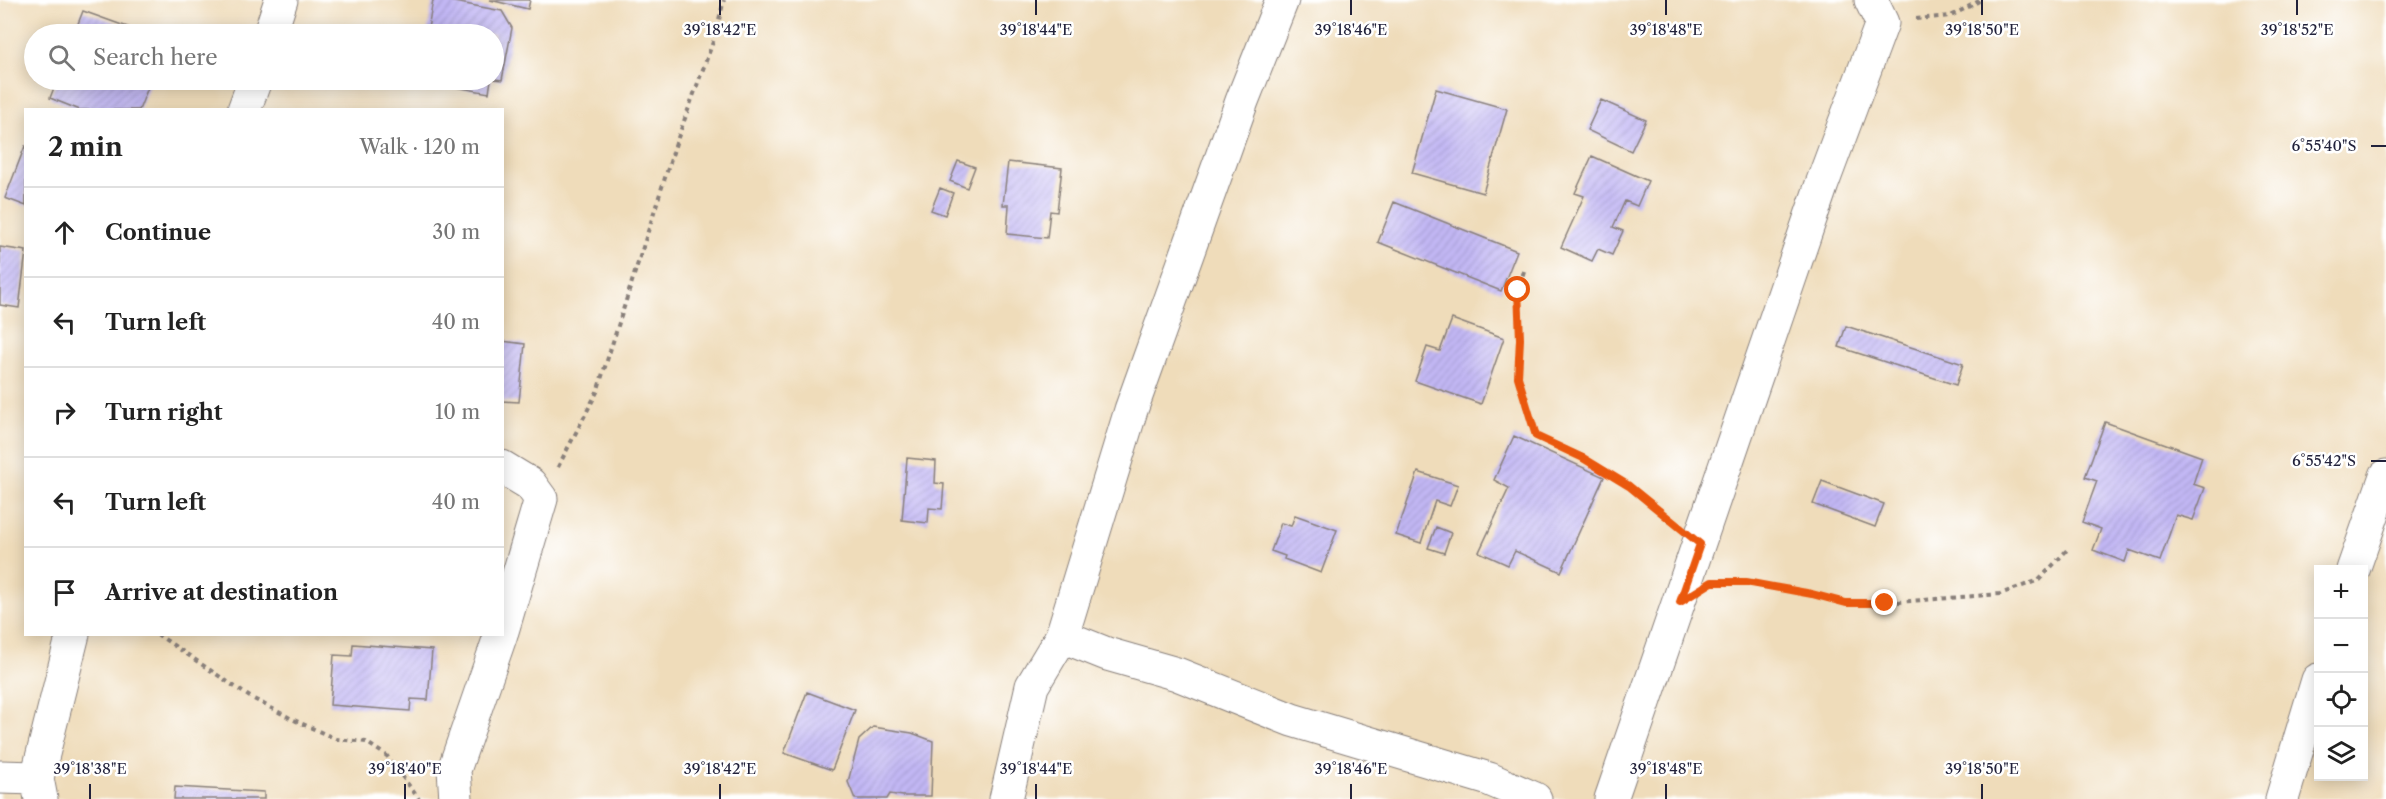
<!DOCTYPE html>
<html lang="en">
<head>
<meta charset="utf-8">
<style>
  :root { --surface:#fff; --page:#f6f6f6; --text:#222; --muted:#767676; --line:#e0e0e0 }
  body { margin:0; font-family:"Libre Caslon Text",serif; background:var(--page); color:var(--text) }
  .controls { position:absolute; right:18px; bottom:18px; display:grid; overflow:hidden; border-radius:0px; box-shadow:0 3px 15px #0003 }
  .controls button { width:54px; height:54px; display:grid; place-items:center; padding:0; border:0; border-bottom:2px solid var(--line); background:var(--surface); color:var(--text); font:30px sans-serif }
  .stop { position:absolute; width:18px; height:18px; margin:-14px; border:4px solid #ea580c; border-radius:50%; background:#fff }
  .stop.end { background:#ea580c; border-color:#fff; box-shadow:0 2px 6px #0008 }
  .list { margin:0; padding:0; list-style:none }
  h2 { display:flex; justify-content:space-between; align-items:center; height:78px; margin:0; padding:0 24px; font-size:26px }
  h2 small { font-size:20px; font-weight:400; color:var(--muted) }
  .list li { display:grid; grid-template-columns:39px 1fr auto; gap:18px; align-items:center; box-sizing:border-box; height:90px; padding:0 24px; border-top:2px solid var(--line) }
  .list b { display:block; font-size:22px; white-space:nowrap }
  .list em { font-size:20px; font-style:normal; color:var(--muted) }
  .icon { flex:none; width:33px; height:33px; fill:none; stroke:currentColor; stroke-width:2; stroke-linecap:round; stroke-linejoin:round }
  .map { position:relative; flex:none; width:2386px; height:799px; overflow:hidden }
  .search { position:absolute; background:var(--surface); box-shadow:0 3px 15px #0003; left:24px; top:24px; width:480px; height:66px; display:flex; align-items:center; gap:15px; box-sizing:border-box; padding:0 21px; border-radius:33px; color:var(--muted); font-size:22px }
  .panel { position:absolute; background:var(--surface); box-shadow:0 3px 15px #0003; left:24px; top:108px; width:480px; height:528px; border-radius:0px }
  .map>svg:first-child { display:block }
  .building { fill:url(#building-hatch) }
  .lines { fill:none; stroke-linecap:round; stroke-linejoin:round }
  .minor-casing { stroke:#887f7a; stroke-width:35 }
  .path { stroke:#887f7a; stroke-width:4; stroke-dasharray:4.5 4.5; stroke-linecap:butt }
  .minor { stroke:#fff; stroke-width:33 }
  .route { stroke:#ea580c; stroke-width:8 }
  .ticks { fill:none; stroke:#22223b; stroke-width:2 }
  .ticks-label { font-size:15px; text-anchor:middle; fill:#22223b; stroke:#fff; stroke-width:5; stroke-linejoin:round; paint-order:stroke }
</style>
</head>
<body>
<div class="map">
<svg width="2386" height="799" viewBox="0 0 2386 799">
  <defs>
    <pattern id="building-hatch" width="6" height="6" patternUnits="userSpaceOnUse" patternTransform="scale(1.5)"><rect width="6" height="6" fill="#c2b7f4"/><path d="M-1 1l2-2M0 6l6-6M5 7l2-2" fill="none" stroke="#a69dd2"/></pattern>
  </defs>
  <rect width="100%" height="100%" fill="#fff"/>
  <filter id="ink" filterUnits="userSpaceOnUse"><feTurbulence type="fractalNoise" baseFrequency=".0167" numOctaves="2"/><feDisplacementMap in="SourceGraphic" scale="12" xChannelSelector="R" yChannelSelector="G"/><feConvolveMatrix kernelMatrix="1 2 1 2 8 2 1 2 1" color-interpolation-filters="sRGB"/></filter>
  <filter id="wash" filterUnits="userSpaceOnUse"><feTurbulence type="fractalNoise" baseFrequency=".008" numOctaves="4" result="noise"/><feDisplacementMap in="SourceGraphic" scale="24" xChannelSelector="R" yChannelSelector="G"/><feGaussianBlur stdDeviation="1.35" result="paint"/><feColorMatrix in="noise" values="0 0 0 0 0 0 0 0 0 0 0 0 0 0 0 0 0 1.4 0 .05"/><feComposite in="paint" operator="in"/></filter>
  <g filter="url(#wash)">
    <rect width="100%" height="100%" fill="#efdcba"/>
    <g id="blocks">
      <!-- building -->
      <path class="building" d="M433,0H444L502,11L512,28L502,80L494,79V34H427Z
        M490,0H530L528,9Z
        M83,11L147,34H74Z
        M57,80H151L139,110H80L50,98Z
        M433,80H491L489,93L432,83Z
        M1436,89L1507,109L1483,193L1412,173Z
        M1601,100L1646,120L1631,151L1587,130Z
        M25,146H26V206L5,198Z
        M1592,156L1648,181L1637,206L1625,201L1613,227L1623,231L1612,255L1598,249L1592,261L1561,247L1584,196L1575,193Z
        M958,161L975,167L967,188L950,181Z
        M1008,162L1062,168L1057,212L1050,211L1047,238L1007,234L1009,205H1003Z
        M940,188L953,193L945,215L931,210Z
        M1394,202L1517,251L1501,291L1378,242Z
        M0,247L26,251L19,308L0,305Z
        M1452,319L1504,338L1481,404L1415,381L1427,347L1440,351Z
        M1846,326L1963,364L1956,385L1839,347Z
        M502,341L525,344L519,402L502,401Z
        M2105,422L2202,457L2193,484L2205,488L2193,520L2176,515L2160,561L2129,550L2125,562L2093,550L2101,529L2082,522L2097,481L2085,477Z
        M1514,436L1604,477L1561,572L1515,551L1508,565L1479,552L1509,488L1494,480Z
        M907,458L936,461L935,483L944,484L942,509L929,508L928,523L902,520Z
        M1418,472L1458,485L1450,506L1435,501L1421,543L1396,535Z
        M1822,481L1884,504L1875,527L1813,504Z
        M1295,515L1337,530L1321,573L1284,559L1285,556L1271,551L1281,523L1291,526Z
        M1436,527L1451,533L1444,553L1428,548Z
        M353,644L432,650L428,700L411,699L410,711L330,705L334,655L352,656Z
        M807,692L855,710L832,770L784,753Z
        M873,727L912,733L933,741L931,796H903L890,794L887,799H855L848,782L859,740Z
        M175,787L264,792V799H174Z"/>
    </g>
  </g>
  <g filter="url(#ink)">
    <use href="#blocks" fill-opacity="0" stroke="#887f7a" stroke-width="1.5"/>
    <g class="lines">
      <!-- minor casing -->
      <g class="minor-casing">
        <path id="minor" d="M270,34L281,0
          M244,110L255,80
          M502,467L530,484L541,499L502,631
          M2353,570L2386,476
          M1062,636L1107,654L1177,674L1292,720L1489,779L1535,799
          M0,777L37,778
          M41,799L37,778L73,634
          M456,799L454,770L501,634
          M1006,799L1032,686L1062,636L1131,410L1242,101L1282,0
          M1611,799L1822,184L1882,23L1871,0
          M2282,799L2318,680"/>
      </g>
      <!-- path -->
      <path class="path" d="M1916,19L1951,16L1981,0
        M1524,271L1518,290L1520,339L1518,377L1536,436L1583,457L1629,486L1671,521
        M558,467L597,392L676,143L714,39L724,0
        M1720,582H1746L1812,594L1846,603H1885L2000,594L2039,580L2067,550
        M157,634L250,697L294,720L336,739L366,742L387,756L419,799"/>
      <!-- minor -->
      <use href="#minor" class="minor"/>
    </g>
  </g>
  <g class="lines" filter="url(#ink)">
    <!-- route -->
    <path class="route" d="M1518,290L1520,339L1518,377L1536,436L1583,458L1629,486L1700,544L1680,602L1712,582H1746L1812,594L1846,603H1885"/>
  </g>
  <!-- ticks -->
  <path class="ticks" d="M720,0V15M1036,0V15M1351,0V15M1666,0V15M1982,0V15M2297,0V15M2371,146H2386M2371,461H2386M90,784V799M405,784V799M720,784V799M1036,784V799M1351,784V799M1666,784V799M1982,784V799"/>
  <g class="ticks-label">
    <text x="720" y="35">39°18'42"E</text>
    <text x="1036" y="35">39°18'44"E</text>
    <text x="1351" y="35">39°18'46"E</text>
    <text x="1666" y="35">39°18'48"E</text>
    <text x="1982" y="35">39°18'50"E</text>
    <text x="2297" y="35">39°18'52"E</text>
    <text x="2324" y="151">6°55'40"S</text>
    <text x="2324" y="466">6°55'42"S</text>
    <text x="90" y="774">39°18'38"E</text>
    <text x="405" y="774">39°18'40"E</text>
    <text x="720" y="774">39°18'42"E</text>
    <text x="1036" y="774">39°18'44"E</text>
    <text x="1351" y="774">39°18'46"E</text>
    <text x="1666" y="774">39°18'48"E</text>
    <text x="1982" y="774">39°18'50"E</text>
  </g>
</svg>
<div class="controls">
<button>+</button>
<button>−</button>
<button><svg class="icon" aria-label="locate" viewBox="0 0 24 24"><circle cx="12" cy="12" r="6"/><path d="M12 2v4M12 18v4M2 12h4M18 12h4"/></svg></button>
<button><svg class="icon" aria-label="layers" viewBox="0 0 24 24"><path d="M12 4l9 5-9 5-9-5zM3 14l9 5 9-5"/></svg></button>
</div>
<div class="stop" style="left:1518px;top:290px"></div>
<div class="stop end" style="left:1885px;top:603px"></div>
<div class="search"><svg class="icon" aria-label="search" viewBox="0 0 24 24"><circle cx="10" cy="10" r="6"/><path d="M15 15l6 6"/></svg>Search here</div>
<section class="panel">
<h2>2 min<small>Walk · 120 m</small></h2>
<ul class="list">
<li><svg class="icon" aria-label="ahead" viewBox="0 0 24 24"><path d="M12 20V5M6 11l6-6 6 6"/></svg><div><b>Continue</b></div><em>30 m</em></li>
<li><svg class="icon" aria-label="left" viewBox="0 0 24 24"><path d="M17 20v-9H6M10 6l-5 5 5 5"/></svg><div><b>Turn left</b></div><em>40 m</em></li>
<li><svg class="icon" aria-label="right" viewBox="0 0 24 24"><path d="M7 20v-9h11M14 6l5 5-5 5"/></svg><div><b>Turn right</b></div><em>10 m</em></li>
<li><svg class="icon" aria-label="left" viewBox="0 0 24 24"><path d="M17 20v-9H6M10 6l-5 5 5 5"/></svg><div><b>Turn left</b></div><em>40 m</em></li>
<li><svg class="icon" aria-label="arrive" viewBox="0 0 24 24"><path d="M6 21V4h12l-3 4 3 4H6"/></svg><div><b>Arrive at destination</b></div></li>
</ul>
</section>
</div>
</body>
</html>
